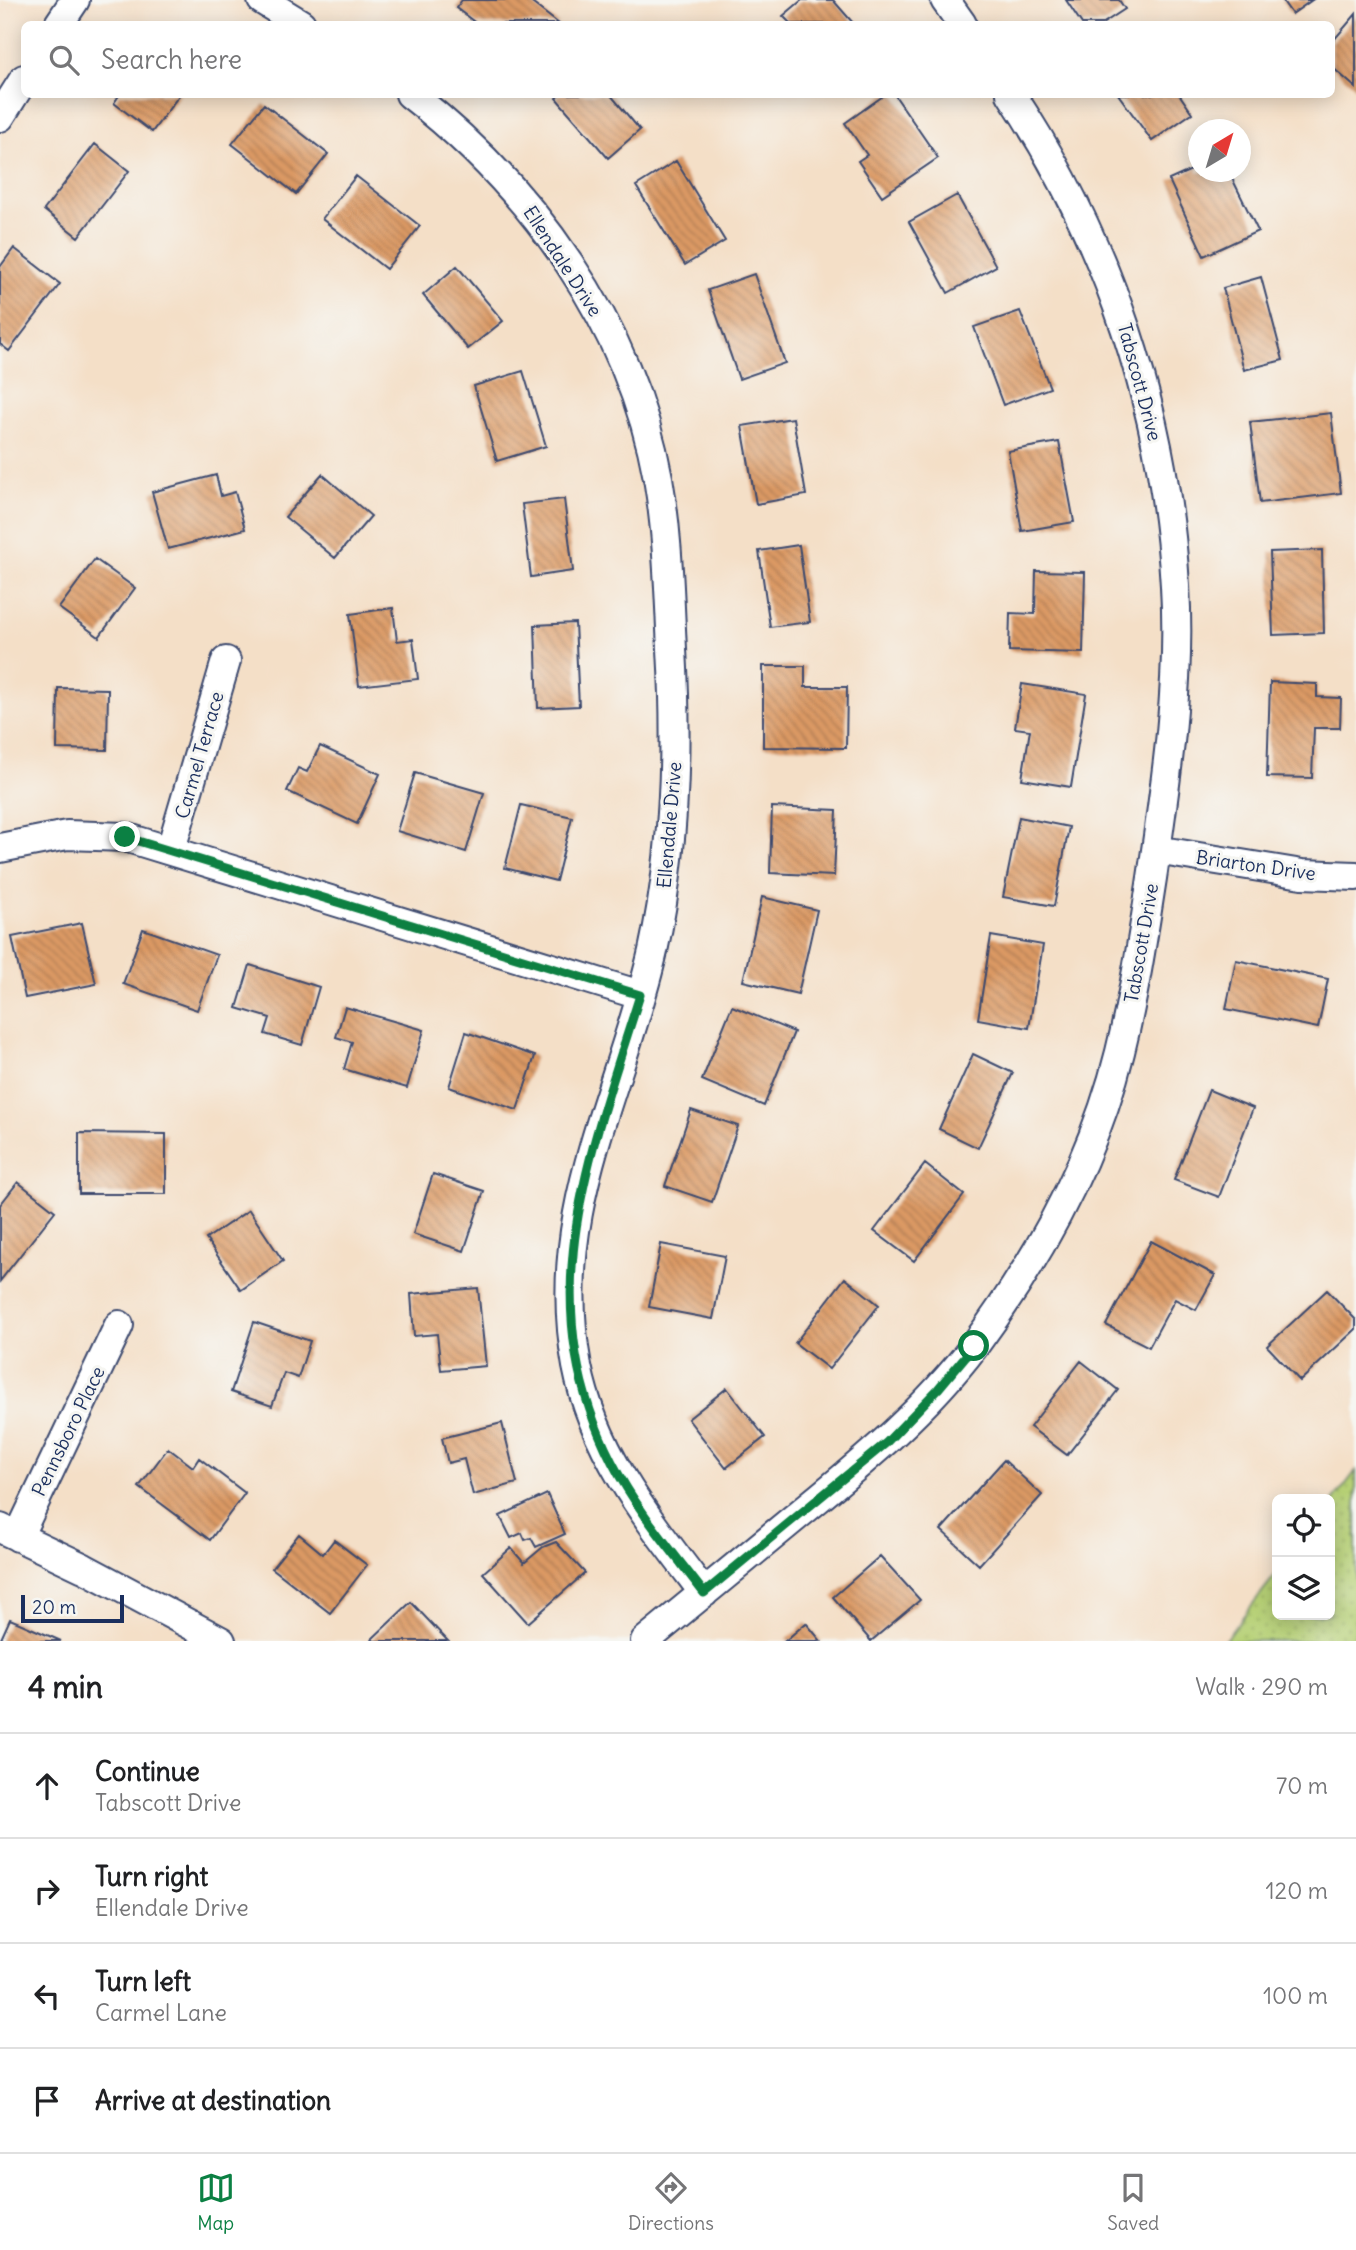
<!DOCTYPE html>
<html lang="en">
<head>
<meta charset="utf-8">
<style>
  :root { --surface:#fff; --page:#f2f2f2; --text:#202124; --muted:#757577; --line:#e0e0e0; --accent:#0b8043 }
  body { margin:0; font-family:Delius,sans-serif; background:var(--page); color:var(--text) }
  .controls { position:absolute; right:21px; bottom:21px; display:grid; overflow:hidden; border-radius:10px; box-shadow:0 4px 18px #0003 }
  .controls button { width:63px; height:63px; display:grid; place-items:center; padding:0; border:0; border-bottom:2px solid var(--line); background:var(--surface); color:var(--text); font:35px sans-serif }
  .compass { position:absolute; left:1188px; top:119px; width:63px; height:63px; border-radius:50%; background:var(--surface); box-shadow:0 4px 18px #0003; rotate:38deg }
  .scale { position:absolute; left:21px; bottom:18px; width:103px; box-sizing:border-box; padding-left:7px; border:4px solid #1b2f5e; border-top:0; font-size:19px; line-height:24px; white-space:nowrap; color:#1b2f5e; -webkit-text-stroke:5px #f6f6f2; paint-order:stroke }
  .stop { position:absolute; width:21px; height:21px; margin:-16px; border:5px solid #0b8043; border-radius:50%; background:#fff }
  .stop.end { background:#0b8043; border-color:#fff; box-shadow:0 2px 7px #0008 }
  .list { margin:0; padding:0; list-style:none }
  h2 { display:flex; justify-content:space-between; align-items:center; height:91px; margin:0; padding:0 28px; font-size:30px }
  h2 small { font-size:23px; font-weight:400; color:var(--muted) }
  .list li { display:grid; grid-template-columns:46px 1fr auto; gap:21px; align-items:center; box-sizing:border-box; height:105px; padding:0 28px; border-top:2px solid var(--line) }
  .list b { display:block; font-size:26px; white-space:nowrap }
  .list p { margin:0; font-size:23px; white-space:nowrap; color:var(--muted) }
  .list em { font-size:23px; font-style:normal; color:var(--muted) }
  .icon { flex:none; width:38px; height:38px; fill:none; stroke:currentColor; stroke-width:2; stroke-linecap:round; stroke-linejoin:round }
  .map { position:relative; flex:none; width:1356px; height:1641px; overflow:hidden }
  .search { position:absolute; background:var(--surface); box-shadow:0 4px 18px #0003; left:21px; right:21px; top:21px; height:77px; display:flex; align-items:center; gap:18px; box-sizing:border-box; padding:0 24px; border-radius:10px; color:var(--muted); font-size:26px }
  .sheet { height:511px; background:var(--surface) }
  nav { display:flex; justify-content:space-around; align-items:center; box-sizing:border-box; height:98px; border-top:2px solid var(--line); background:var(--surface); font-size:19px; color:var(--muted) }
  nav a { display:grid; justify-items:center; gap:4px }
  nav .on { color:var(--accent) }
  .map>svg:first-child { display:block }
  .park { fill:url(#park-dots); stroke:#68806a; stroke-width:2 }
  .building { fill:url(#building-back-hatch) }
  .lines { fill:none; stroke-linecap:round; stroke-linejoin:round }
  .street-casing { stroke:#3c496e; stroke-width:32 }
  .street { stroke:#fff; stroke-width:28 }
  .route { stroke:#0b8043; stroke-width:9 }
  .labels { text-anchor:middle; dominant-baseline:central; stroke-width:6; stroke-linejoin:round; paint-order:stroke }
  .street-label { font-size:19px; fill:#1b2f5e; stroke:#f6f6f2 }
</style>
</head>
<body>
<div class="map">
<svg width="1356" height="1641" viewBox="0 0 1356 1641">
  <defs>
    <pattern id="park-dots" width="8" height="8" patternUnits="userSpaceOnUse" patternTransform="scale(1.75)"><rect width="8" height="8" fill="#b6d075"/><path d="M2 2h.1M6 6h.1" fill="none" stroke="#9cb368" stroke-width="1.8" stroke-linecap="round"/></pattern>
    <pattern id="building-back-hatch" width="6" height="6" patternUnits="userSpaceOnUse" patternTransform="scale(1.75)"><rect width="6" height="6" fill="#db9963"/><path d="M-1 5l2 2M0 0l6 6M5-1l2 2" fill="none" stroke="#b17d55"/></pattern>
  </defs>
  <rect width="100%" height="100%" fill="#f6f6f2"/>
  <filter id="ink" filterUnits="userSpaceOnUse"><feTurbulence type="fractalNoise" baseFrequency=".0143" numOctaves="2"/><feDisplacementMap in="SourceGraphic" scale="14" xChannelSelector="R" yChannelSelector="G"/><feConvolveMatrix kernelMatrix="1 2 1 2 8 2 1 2 1" color-interpolation-filters="sRGB"/></filter>
  <filter id="wash" filterUnits="userSpaceOnUse"><feTurbulence type="fractalNoise" baseFrequency=".00686" numOctaves="4" result="noise"/><feDisplacementMap in="SourceGraphic" scale="28" xChannelSelector="R" yChannelSelector="G"/><feGaussianBlur stdDeviation="1.57" result="paint"/><feColorMatrix in="noise" values="0 0 0 0 0 0 0 0 0 0 0 0 0 0 0 0 0 1.4 0 .05"/><feComposite in="paint" operator="in"/></filter>
  <g filter="url(#wash)">
    <rect width="100%" height="100%" fill="#f4dfc7"/>
    <!-- park -->
    <path class="park" d="M1356,1471V1641H1224L1277,1573V1615H1330V1505Z"/>
    <g id="blocks">
      <!-- building -->
      <path class="building" d="M462,0H528L559,24H477L456,8Z
        M802,0H833L854,24H791L783,16Z
        M1066,0H1119L1125,9L1102,24H1082Z
        M1282,0H1312L1292,14Z
        M1356,14V88L1332,67V42Z
        M120,94H180L152,132L114,103Z
        M560,94H610L640,130L608,158L556,98Z
        M886,94H894L938,158L882,196L858,161L867,155L845,123Z
        M1118,94H1179L1192,113L1152,141Z
        M264,104L328,154L296,194L232,144Z
        M95,144L129,171L78,237L44,210Z
        M676,161L725,241L685,265L636,186Z
        M1198,167V172H1229L1258,231L1204,256L1169,180Z
        M356,176L420,226L386,269L322,219Z
        M957,195L996,266L948,293L909,222Z
        M14,248L60,284L9,351L0,344V267Z
        M457,266L503,321L468,349L423,295Z
        M754,274L785,363L739,379L708,290Z
        M1261,277L1283,360L1244,370L1223,288Z
        M1020,311L1050,388L1003,405L974,327Z
        M523,371L546,446L497,461L474,386Z
        M1331,413L1341,493L1260,503L1250,422Z
        M793,418L806,495L756,504L742,426Z
        M1059,442L1074,522L1022,531L1008,451Z
        M322,474L371,516L335,558L285,517Z
        M216,475L221,496L235,492L245,529L168,549L152,492Z
        M564,499L573,571L531,577L522,504Z
        M799,545L810,622L770,627L759,551Z
        M1322,550L1324,633L1273,635L1270,552Z
        M95,559L135,588L99,637L59,608Z
        M1036,571L1085,572L1083,653L1009,651L1010,613L1035,614Z
        M393,608L397,641L413,639L418,679L359,686L350,614Z
        M575,623L579,706L538,708L535,625Z
        M763,666H805V687H847L846,748L763,747Z
        M1270,682L1317,684V697L1341,698L1340,728H1314L1312,778L1267,777Z
        M1022,684L1086,694L1071,787L1022,779L1030,730L1015,728Z
        M58,688L108,689L107,750L57,749Z
        M320,746L380,774L357,824L287,791L298,768L307,772Z
        M415,773L484,793L466,852L397,831Z
        M521,805L572,817L556,881L505,868Z
        M772,807L837,810L834,876L770,873Z
        M1019,817L1069,827L1054,906L1003,897Z
        M762,897L817,910L798,994L743,981Z
        M82,923L96,984L25,998L12,937Z
        M143,929L217,955L197,1010L123,984Z
        M991,936L1043,945L1029,1028L978,1019Z
        M1236,960L1328,979L1318,1028L1226,1009Z
        M250,965L319,987L302,1045L265,1034L270,1018L237,1008Z
        M732,1006L794,1032L764,1106L702,1080Z
        M345,1007L424,1030L407,1088L344,1069L352,1042L336,1037Z
        M466,1032L535,1056L517,1110L449,1087Z
        M973,1054L1013,1073L978,1148L939,1129Z
        M1209,1090L1253,1108L1219,1197L1174,1180Z
        M691,1110L738,1126L712,1202L665,1186Z
        M79,1133L166,1134V1194H79Z
        M925,1164L964,1195L914,1261L874,1231Z
        M433,1174L484,1191L464,1251L413,1234Z
        M18,1182L55,1211L0,1281V1205Z
        M249,1210L283,1261L241,1290L206,1239Z
        M1151,1241L1215,1275L1196,1310L1175,1299L1149,1347L1106,1325Z
        M661,1244L725,1256L713,1319L649,1307Z
        M845,1278L879,1305L829,1369L795,1343Z
        M478,1288L486,1366L441,1370L437,1334L414,1336L411,1294Z
        M1327,1290L1356,1320V1329L1300,1381L1267,1346Z
        M254,1322L310,1341L298,1378L284,1373L272,1406L231,1392Z
        M1081,1361L1118,1390L1067,1455L1030,1427Z
        M727,1388L765,1437L726,1468L688,1419Z
        M502,1423L517,1483L473,1495L464,1459L448,1463L442,1438Z
        M168,1448L193,1467L199,1458L245,1493L210,1540L139,1487Z
        M1004,1460L1042,1495L979,1565L941,1530Z
        M547,1494L565,1534L536,1547L531,1538L525,1540L522,1533L511,1538L500,1516Z
        M299,1534L323,1554L334,1540L367,1565L330,1613L272,1568Z
        M556,1542L585,1573L528,1623L483,1573L511,1548L524,1563L543,1547Z
        M880,1556L920,1600L871,1641L833,1597Z
        M411,1602L448,1641H374L372,1639Z
        M10,1619L61,1641H0Z
        M806,1623L821,1641H785Z"/>
    </g>
  </g>
  <g filter="url(#ink)">
    <use href="#blocks" fill-opacity="0" stroke="#3c496e" stroke-width="2"/>
    <g class="lines">
      <!-- street casing -->
      <g class="street-casing">
        <path id="street" d="M262,0L301,24
          M945,0L962,24
          M59,24L75,0
          M410,94C532,188 630,324 658,478C668,535 669,592 672,649C678,751 675,851 653,951C620,1095 548,1211 577,1366C594,1454 651,1523 704,1593
          M0,117L24,79
          M0,848L67,835L125,837L640,995
          M171,849L226,661
          M1156,850L1302,874L1356,876
          M0,1528L84,1568L221,1641
          M18,1537L119,1325
          M645,1641C697,1598 750,1555 803,1511C865,1460 926,1410 975,1345C1039,1258 1094,1158 1120,1052C1134,995 1143,936 1152,878C1166,782 1181,683 1175,586C1165,411 1108,240 1011,94"/>
      </g>
      <!-- street -->
      <use href="#street" class="street"/>
    </g>
  </g>
  <g class="lines" filter="url(#ink)">
    <!-- route -->
    <path class="route" d="M125,837L640,995C590,1155 529,1300 612,1462C636,1509 672,1551 704,1593L886,1443L938,1389L974,1346"/>
  </g>
  <g class="labels">
    <!-- street labels -->
    <g class="street-label">
      <text transform="translate(563 261) rotate(57)">Ellendale Drive</text>
      <text transform="translate(1140 382) rotate(75)">Tabscott Drive</text>
      <text transform="translate(199 755) rotate(-74)">Carmel Terrace</text>
      <text transform="translate(669 825) rotate(-85)">Ellendale Drive</text>
      <text transform="translate(1256 865) rotate(8)">Briarton Drive</text>
      <text transform="translate(1141 943) rotate(-80)">Tabscott Drive</text>
      <text transform="translate(68 1431) rotate(-64)">Pennsboro Place</text>
    </g>
  </g>
</svg>
<div class="controls">
<button><svg class="icon" aria-label="locate" viewBox="0 0 24 24"><circle cx="12" cy="12" r="6"/><path d="M12 2v4M12 18v4M2 12h4M18 12h4"/></svg></button>
<button><svg class="icon" aria-label="layers" viewBox="0 0 24 24"><path d="M12 4l9 5-9 5-9-5zM3 14l9 5 9-5"/></svg></button>
</div>
<svg class="compass" viewBox="-18 -18 36 36"><path d="M0-13l5 13h-10z" fill="#e53935"/><path d="M0 13l5-13h-10z" fill="#757577"/></svg>
<div class="scale">20 m</div>
<div class="stop" style="left:974px;top:1346px"></div>
<div class="stop end" style="left:125px;top:837px"></div>
<div class="search"><svg class="icon" aria-label="search" viewBox="0 0 24 24"><circle cx="10" cy="10" r="6"/><path d="M15 15l6 6"/></svg>Search here</div>
</div>
<section class="sheet">
<h2>4 min<small>Walk · 290 m</small></h2>
<ul class="list">
<li><svg class="icon" aria-label="ahead" viewBox="0 0 24 24"><path d="M12 20V5M6 11l6-6 6 6"/></svg><div><b>Continue</b><p>Tabscott Drive</p></div><em>70 m</em></li>
<li><svg class="icon" aria-label="right" viewBox="0 0 24 24"><path d="M7 20v-9h11M14 6l5 5-5 5"/></svg><div><b>Turn right</b><p>Ellendale Drive</p></div><em>120 m</em></li>
<li><svg class="icon" aria-label="left" viewBox="0 0 24 24"><path d="M17 20v-9H6M10 6l-5 5 5 5"/></svg><div><b>Turn left</b><p>Carmel Lane</p></div><em>100 m</em></li>
<li><svg class="icon" aria-label="arrive" viewBox="0 0 24 24"><path d="M6 21V4h12l-3 4 3 4H6"/></svg><div><b>Arrive at destination</b></div></li>
</ul>
</section>
<nav>
<a class="on"><svg class="icon" aria-label="map" viewBox="0 0 24 24"><path d="M3 6l6-2 6 2 6-2v14l-6 2-6-2-6 2zM9 4v14M15 6v14"/></svg>Map</a>
<a><svg class="icon" aria-label="directions" viewBox="0 0 24 24"><path d="M12 3l9 9-9 9-9-9zM9 14v-3h6M13 9l2 2-2 2"/></svg>Directions</a>
<a><svg class="icon" aria-label="saved" viewBox="0 0 24 24"><path d="M7 4h10v16l-5-4-5 4z"/></svg>Saved</a>
</nav>
</body>
</html>
